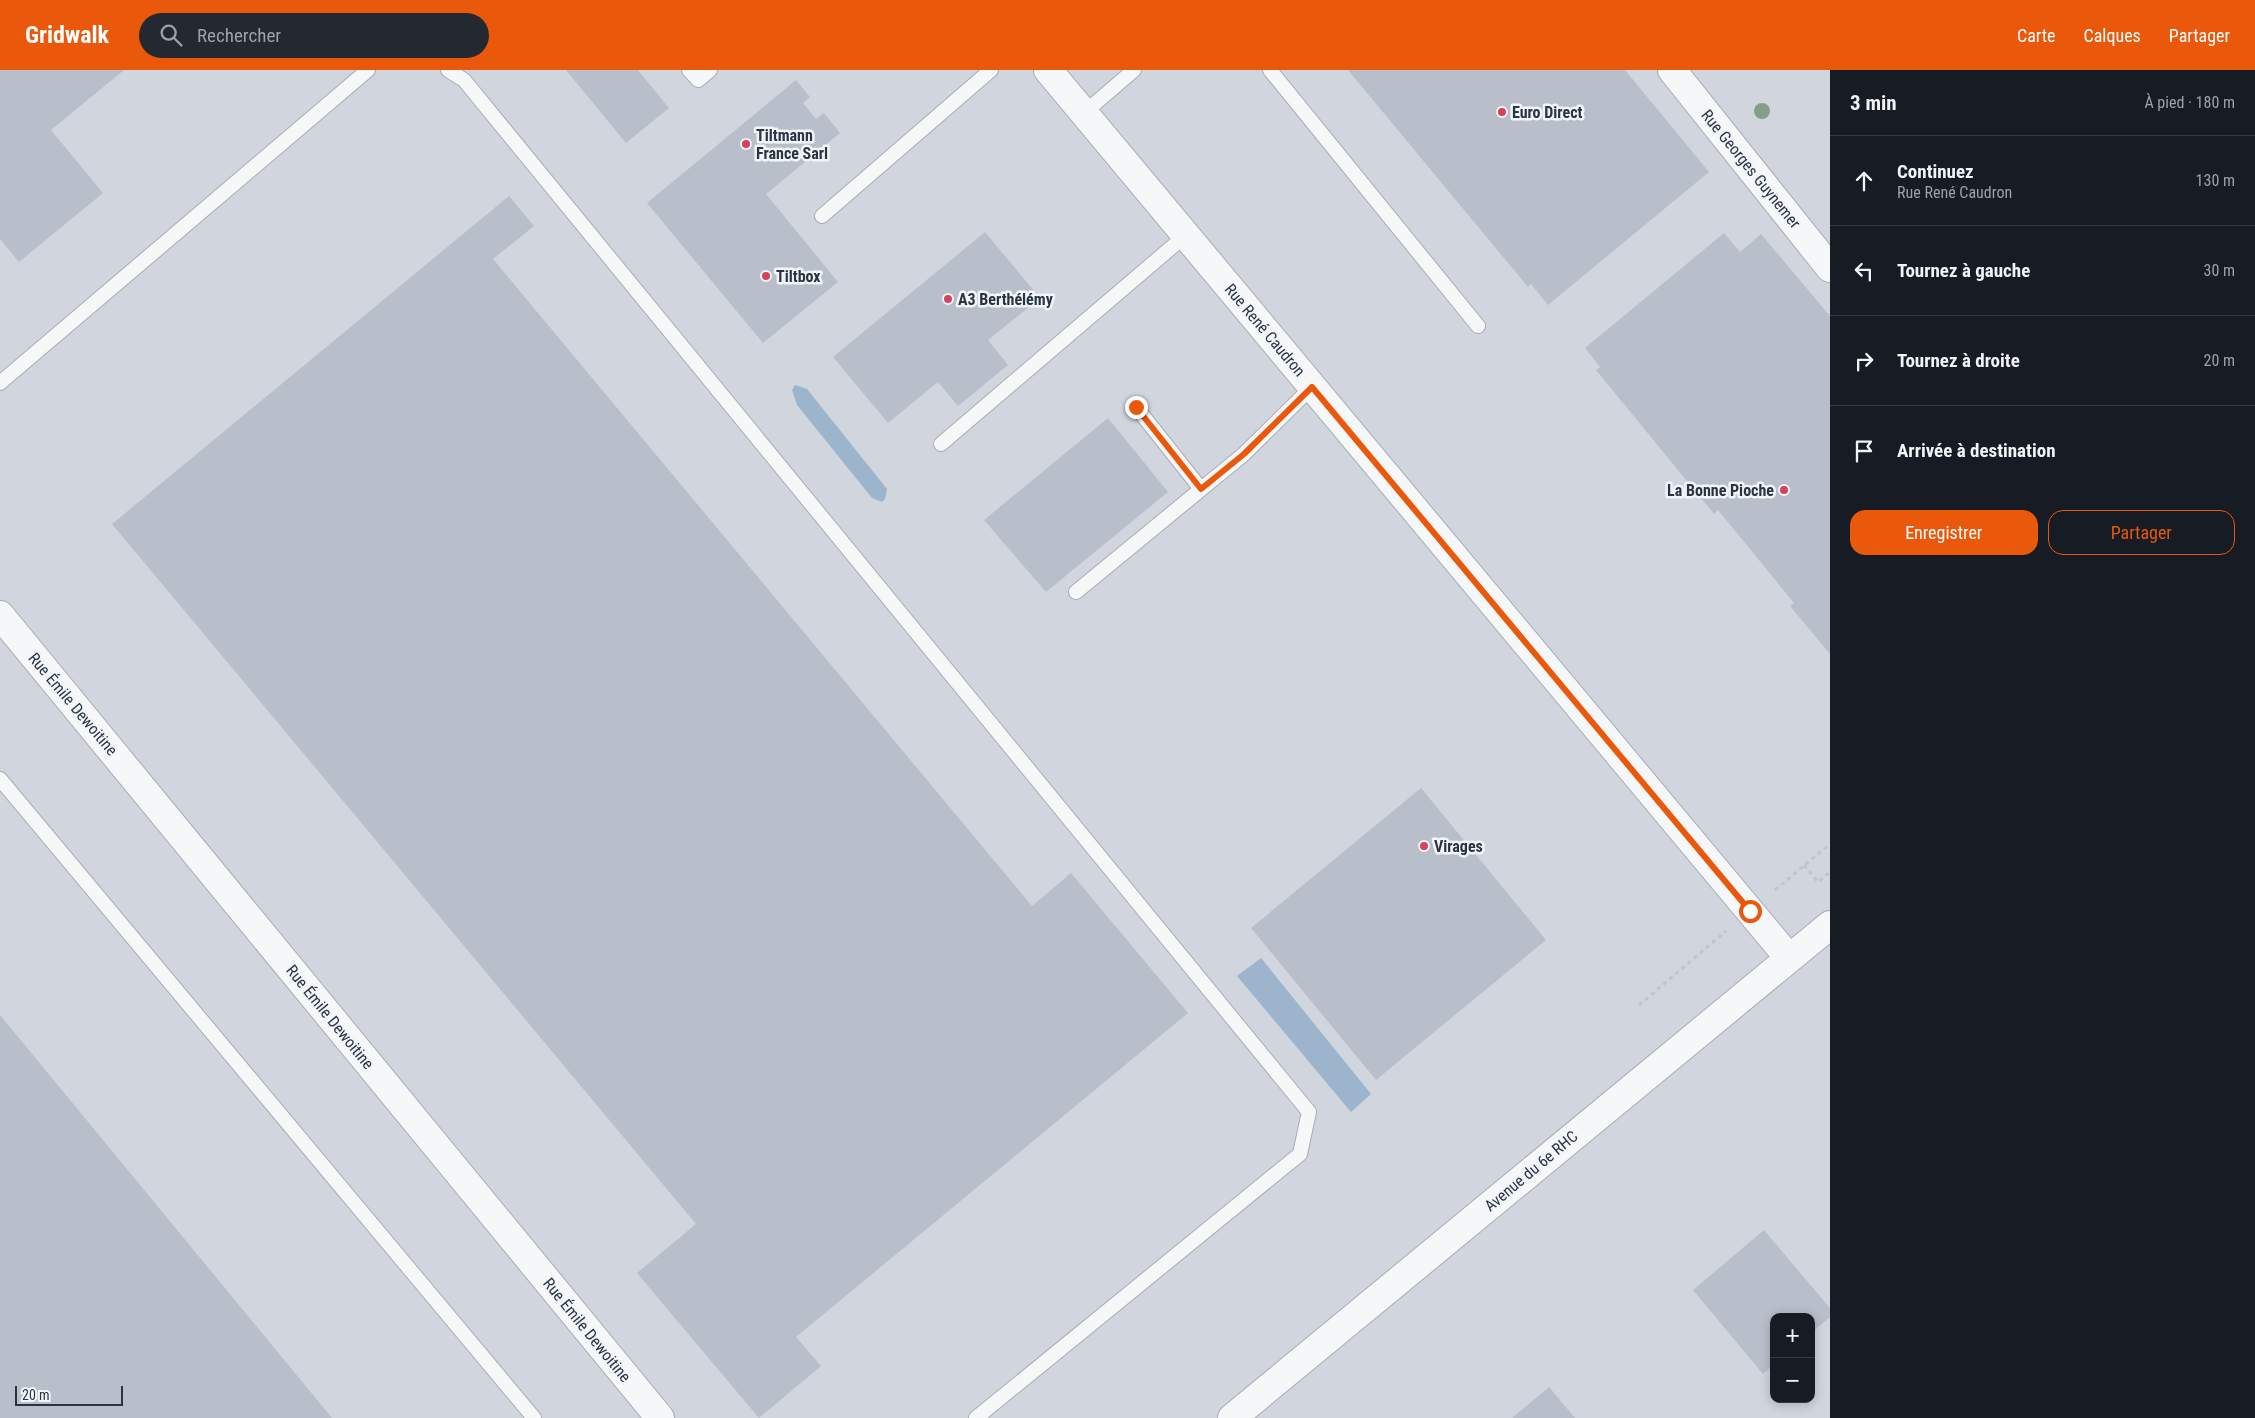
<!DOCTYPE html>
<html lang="fr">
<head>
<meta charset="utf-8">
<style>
  :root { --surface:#171b24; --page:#242831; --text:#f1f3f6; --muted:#9ea1a6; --line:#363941; --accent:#ea580c }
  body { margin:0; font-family:"Roboto Condensed",sans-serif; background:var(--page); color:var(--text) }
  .controls { position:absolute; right:15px; bottom:15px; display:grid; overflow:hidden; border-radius:10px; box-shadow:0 2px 12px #0003 }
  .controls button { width:45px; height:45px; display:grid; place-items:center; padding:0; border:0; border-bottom:1px solid var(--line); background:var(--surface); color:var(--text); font:25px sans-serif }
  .scale { position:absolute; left:15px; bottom:12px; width:108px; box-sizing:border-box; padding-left:5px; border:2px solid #293445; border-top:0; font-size:14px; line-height:18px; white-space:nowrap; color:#293445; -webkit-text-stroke:4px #f2f5f9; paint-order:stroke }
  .stop { position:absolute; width:15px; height:15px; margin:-11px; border:4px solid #ea580c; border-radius:50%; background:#fff }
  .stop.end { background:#ea580c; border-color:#fff; box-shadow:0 1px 5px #0008 }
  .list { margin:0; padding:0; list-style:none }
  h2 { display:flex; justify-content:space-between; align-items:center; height:65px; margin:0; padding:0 20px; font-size:21px }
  h2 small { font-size:16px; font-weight:400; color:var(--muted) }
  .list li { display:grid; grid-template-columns:32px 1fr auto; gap:15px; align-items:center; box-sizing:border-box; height:90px; padding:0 20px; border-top:1px solid var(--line) }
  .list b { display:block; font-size:19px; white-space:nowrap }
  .list p { margin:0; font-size:16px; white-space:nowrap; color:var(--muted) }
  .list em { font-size:16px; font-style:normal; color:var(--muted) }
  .actions { display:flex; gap:10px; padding:15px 20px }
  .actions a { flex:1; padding:11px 0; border:1px solid var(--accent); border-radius:15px; text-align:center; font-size:18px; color:var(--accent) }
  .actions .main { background:var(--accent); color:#fff }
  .icon { flex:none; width:28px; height:28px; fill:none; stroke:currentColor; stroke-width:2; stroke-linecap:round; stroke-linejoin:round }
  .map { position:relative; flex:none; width:1830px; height:1348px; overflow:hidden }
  header { display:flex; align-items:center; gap:30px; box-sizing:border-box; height:70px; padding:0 25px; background:var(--accent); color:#fff }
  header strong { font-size:24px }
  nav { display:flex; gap:28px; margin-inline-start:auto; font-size:18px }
  .search { width:350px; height:45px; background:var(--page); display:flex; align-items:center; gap:12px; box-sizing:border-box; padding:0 18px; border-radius:28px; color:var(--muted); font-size:19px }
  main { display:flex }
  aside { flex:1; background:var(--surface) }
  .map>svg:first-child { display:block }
  .built { fill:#d0d5de; fill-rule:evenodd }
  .water { fill:#9cb5cd }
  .building { fill:#b9bfca }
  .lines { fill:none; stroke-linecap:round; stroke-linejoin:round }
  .service-casing { stroke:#a7adb6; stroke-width:16 }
  .minor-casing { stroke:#a7adb6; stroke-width:30 }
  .path { stroke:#c1c4ca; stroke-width:3; stroke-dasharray:4 4; stroke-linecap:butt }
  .service { stroke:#f6f7f9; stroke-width:14 }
  .minor { stroke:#f6f7f9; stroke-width:28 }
  .tree { fill:#889d87 }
  .route { stroke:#ea580c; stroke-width:6 }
  .poi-dot { fill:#d6425c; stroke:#f2f5f9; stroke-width:2 }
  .labels { text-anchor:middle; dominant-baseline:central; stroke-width:5; stroke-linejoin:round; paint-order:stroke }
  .poi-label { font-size:16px; font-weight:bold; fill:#293445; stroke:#f2f5f9; text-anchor:start }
  .street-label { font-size:16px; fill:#293445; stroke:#f2f5f9 }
</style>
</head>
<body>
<header>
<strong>Gridwalk</strong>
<div class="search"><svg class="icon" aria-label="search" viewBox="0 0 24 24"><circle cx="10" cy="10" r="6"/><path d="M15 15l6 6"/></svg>Rechercher</div>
<nav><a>Carte</a><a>Calques</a><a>Partager</a></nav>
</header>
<main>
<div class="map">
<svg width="1830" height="1348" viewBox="0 0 1830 1348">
  <rect width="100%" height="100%" fill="#e2e6eb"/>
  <!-- built -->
  <path class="built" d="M0,0H1830V1348H0ZM1774,1247H1811V1329H1774Z"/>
  <!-- water -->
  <path class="water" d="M795,315L807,319L887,419L885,429L882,432L872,428L797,335L792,320Z
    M1261,888L1371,1024L1351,1042L1237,906Z"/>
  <!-- building -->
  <path class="building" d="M0,0H124L51,60L103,123L19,192L0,169Z
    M566,0H638L669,38L626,73Z
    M1348,0H1625L1709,102L1548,235L1531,214L1528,217Z
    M796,10L810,27L803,33L816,49L824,43L840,63L766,124L838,212L763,273L647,133Z
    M509,126L534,156L493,189L1032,836L1071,803L1188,943L796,1267L821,1296L759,1348L637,1203L696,1154L112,454Z
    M985,162L1040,228L988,270L1008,295L958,336L938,312L888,353L833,287Z
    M1724,163L1740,182L1761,164L1830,246V584L1790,536L1794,533L1718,440L1714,444L1596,300L1600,297L1585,278Z
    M1108,348L1168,422L1046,522L984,450Z
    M1421,718L1546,870L1376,1010L1251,858Z
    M0,945L332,1348H0Z
    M1764,1160L1830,1238V1247L1811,1263V1247H1774V1294L1763,1304L1693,1220Z
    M1549,1317L1575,1348H1512Z"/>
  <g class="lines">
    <!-- service casing -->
    <g class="service-casing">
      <path id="service" d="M448,0L464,10L1309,1042L1300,1084L976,1348
        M689,0L698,10L710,0
        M1270,0L1478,256
        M1084,43L1134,0
        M822,146L991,0
        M0,313L368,0
        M1136,337L1201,419
        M941,374L1186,165
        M1076,522L1244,384L1312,317
        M0,709L534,1348"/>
    </g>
    <!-- minor casing -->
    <g class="minor-casing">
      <path id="minor" d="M1048,0L1789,888
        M1672,0L1830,198
        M0,545L660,1348
        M1232,1348L1830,855"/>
    </g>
    <!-- path -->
    <path class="path" d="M1804,795L1818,812L1830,802
      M1775,820L1830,774
      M1639,935L1726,861"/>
    <!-- service -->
    <use href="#service" class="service"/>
    <!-- minor -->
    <use href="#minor" class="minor"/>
  </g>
  <!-- trees -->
  <circle class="tree" cx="1762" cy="41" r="8"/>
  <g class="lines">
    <!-- route -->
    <path class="route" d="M1136,337L1201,419L1244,384L1312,317L1750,841"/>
  </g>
  <!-- markers -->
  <g class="poi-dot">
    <circle cx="1502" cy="42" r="5"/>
    <circle cx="746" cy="74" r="5"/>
    <circle cx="766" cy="206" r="5"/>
    <circle cx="948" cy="229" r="5"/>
    <circle cx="1784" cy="420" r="5"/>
    <circle cx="1424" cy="776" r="5"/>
  </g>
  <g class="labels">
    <!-- poi labels -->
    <g class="poi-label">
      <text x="1512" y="42">Euro Direct</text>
      <text x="756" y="65">Tiltmann<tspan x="756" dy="18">France Sarl</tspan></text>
      <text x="776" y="206">Tiltbox</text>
      <text x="958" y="229">A3 Berthélémy</text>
      <text x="1774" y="420" text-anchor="end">La Bonne Pioche</text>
      <text x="1434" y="776">Virages</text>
    </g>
    <!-- street labels -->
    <g class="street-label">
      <text transform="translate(1751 99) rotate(51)">Rue Georges Guynemer</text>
      <text transform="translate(1265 260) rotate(50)">Rue René Caudron</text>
      <text transform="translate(73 634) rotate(50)">Rue Émile Dewoitine</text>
      <text transform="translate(330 947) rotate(51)">Rue Émile Dewoitine</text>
      <text transform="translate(1531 1101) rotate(-40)">Avenue du 6e RHC</text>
      <text transform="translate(587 1260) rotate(51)">Rue Émile Dewoitine</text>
    </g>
  </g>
</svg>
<div class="controls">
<button>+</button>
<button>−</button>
</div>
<div class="scale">20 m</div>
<div class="stop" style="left:1750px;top:841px"></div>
<div class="stop end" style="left:1136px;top:337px"></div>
</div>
<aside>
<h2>3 min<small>À pied · 180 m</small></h2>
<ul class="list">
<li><svg class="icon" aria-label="ahead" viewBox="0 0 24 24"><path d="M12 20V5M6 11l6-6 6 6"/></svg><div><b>Continuez</b><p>Rue René Caudron</p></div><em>130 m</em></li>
<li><svg class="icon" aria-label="left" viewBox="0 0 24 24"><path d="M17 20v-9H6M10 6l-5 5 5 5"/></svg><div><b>Tournez à gauche</b></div><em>30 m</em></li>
<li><svg class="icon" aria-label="right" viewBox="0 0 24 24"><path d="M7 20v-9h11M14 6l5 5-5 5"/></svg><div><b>Tournez à droite</b></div><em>20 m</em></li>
<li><svg class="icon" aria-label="arrive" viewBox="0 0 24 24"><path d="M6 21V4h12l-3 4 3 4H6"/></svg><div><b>Arrivée à destination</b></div></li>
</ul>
<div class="actions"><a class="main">Enregistrer</a><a>Partager</a></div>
</aside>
</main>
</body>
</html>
